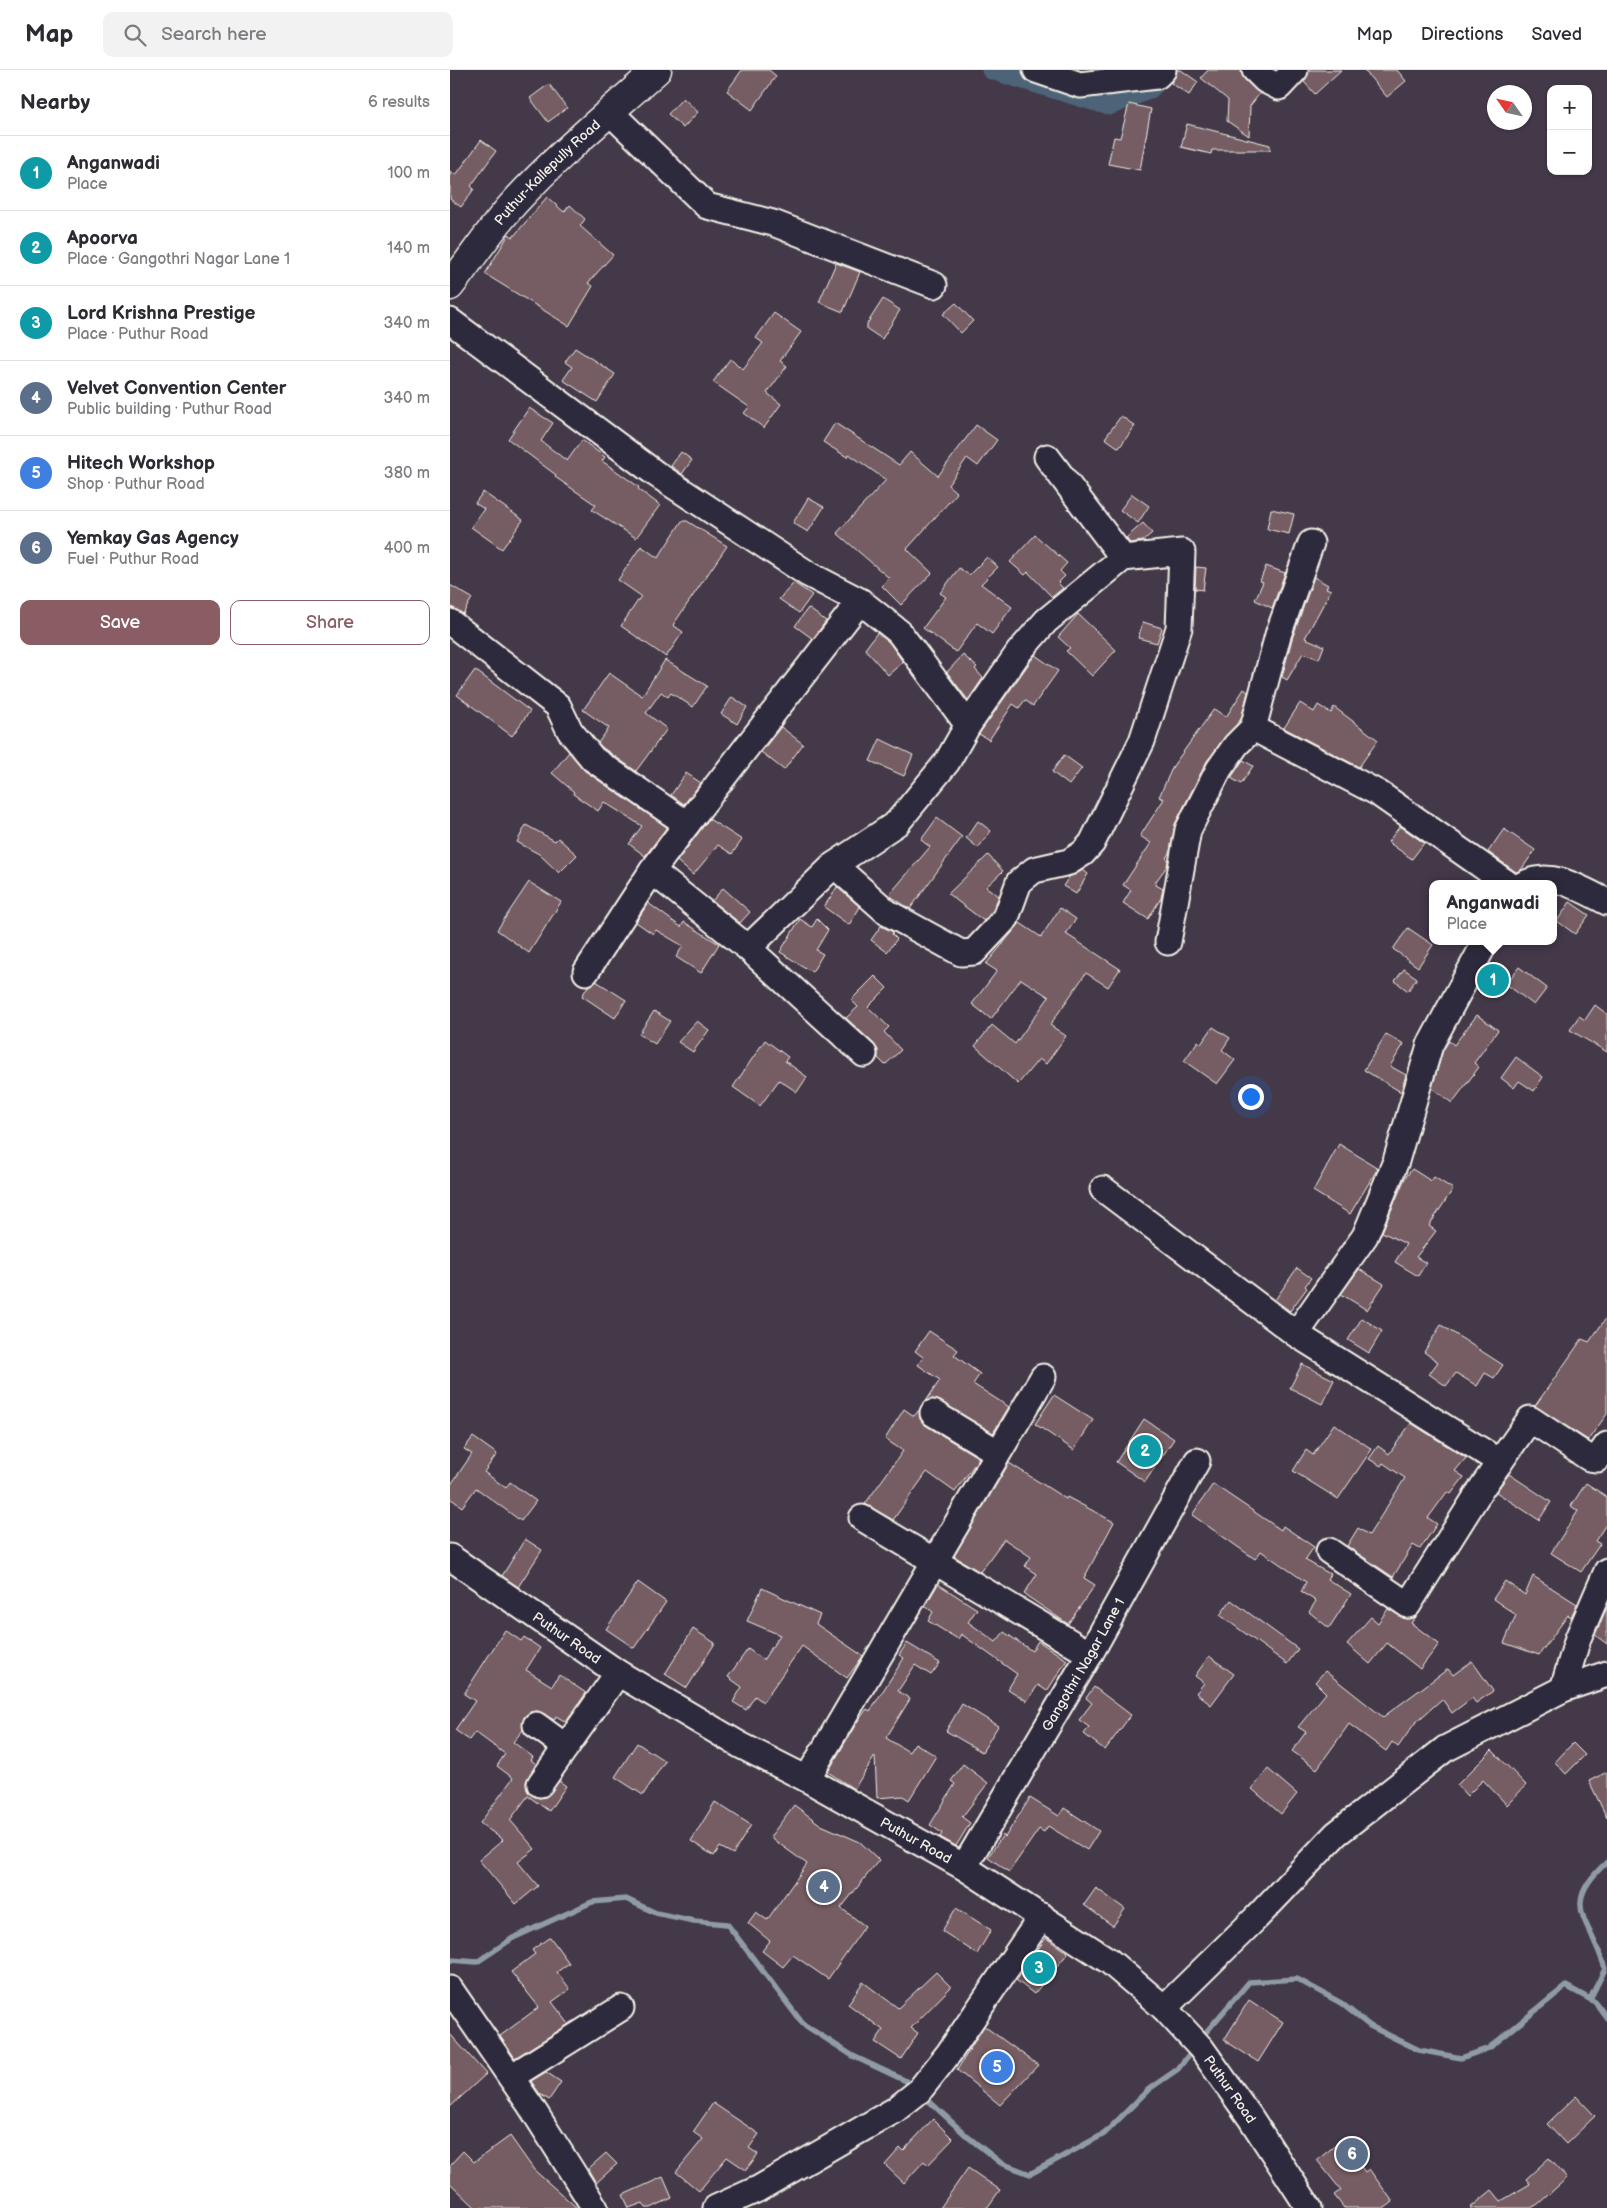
<!DOCTYPE html>
<html lang="en">
<head>
<meta charset="utf-8">
<style>
  :root { --surface:#fff; --page:#f2f2f3; --text:#2b2b33; --muted:#7c7c81; --line:#e1e1e2; --accent:#8a5d65 }
  body { margin:0; font-family:"Balsamiq Sans",sans-serif; background:var(--page); color:var(--text) }
  .controls { position:absolute; right:15px; top:15px; display:grid; overflow:hidden; border-radius:10px; box-shadow:0 1px 4px #0004 }
  .controls button { width:45px; height:45px; display:grid; place-items:center; padding:0; border:0; border-bottom:1px solid var(--line); background:var(--surface); color:var(--text); font:25px sans-serif }
  .compass { position:absolute; left:1037px; top:15px; width:45px; height:45px; border-radius:50%; background:var(--surface); box-shadow:0 1px 4px #0004; rotate:304deg }
  .you { position:absolute; left:800px; top:1026px; width:18px; height:18px; margin:-12px; border:4px solid #fff; border-radius:50%; background:#1a73e8; box-shadow:0 0 0 8px #1a73e833 }
  .badge { display:grid; place-items:center; width:32px; height:32px; border-radius:50%; background:var(--accent); color:#fff; font-size:16px; font-weight:700 }
  .pin { position:absolute; translate:-50% -50%; border:2px solid #fff; box-shadow:0 1px 5px #0006 }
  .popup { position:absolute; left:979px; top:810px; width:128px; height:65px; box-sizing:border-box; display:grid; place-content:center; border-radius:10px; background:var(--surface); filter:drop-shadow(0 1px 4px #0005); font-size:16px; white-space:nowrap; color:var(--muted) }
  .popup b { font-size:19px; color:var(--text) }
  .popup::after { content:''; position:absolute; left:50%; top:100%; margin-left:-10px; border:10px solid transparent; border-top-color:var(--surface) }
  .list { margin:0; padding:0; list-style:none }
  h2 { display:flex; justify-content:space-between; align-items:center; height:65px; margin:0; padding:0 20px; font-size:21px }
  h2 small { font-size:16px; font-weight:400; color:var(--muted) }
  .list li { display:grid; grid-template-columns:32px 1fr auto; gap:15px; align-items:center; box-sizing:border-box; height:75px; padding:0 20px; border-top:1px solid var(--line) }
  .list b { display:block; font-size:19px; white-space:nowrap }
  .list p { margin:0; font-size:16px; white-space:nowrap; color:var(--muted) }
  .list em { font-size:16px; font-style:normal; color:var(--muted) }
  .actions { display:flex; gap:10px; padding:15px 20px }
  .actions a { flex:1; padding:11px 0; border:1px solid var(--accent); border-radius:10px; text-align:center; font-size:18px; color:var(--accent) }
  .actions .main { background:var(--accent); color:#fff }
  .icon { flex:none; width:28px; height:28px; fill:none; stroke:currentColor; stroke-width:2; stroke-linecap:round; stroke-linejoin:round }
  .map { position:relative; flex:none; width:1157px; height:2138px; overflow:hidden }
  header { display:flex; align-items:center; gap:30px; box-sizing:border-box; height:70px; padding:0 25px; background:var(--surface); border-bottom:1px solid var(--line) }
  header strong { font-size:24px }
  nav { display:flex; gap:28px; margin-inline-start:auto; font-size:18px }
  .search { width:350px; height:45px; background:var(--page); display:flex; align-items:center; gap:12px; box-sizing:border-box; padding:0 18px; border-radius:10px; color:var(--muted); font-size:19px }
  main { display:flex }
  aside { flex:1; background:var(--surface) }
  .map>svg:first-child { display:block }
  .lines { fill:none; stroke-linecap:round; stroke-linejoin:round }
  .stream { stroke:#909ca5; stroke-width:5.5 }
  .canal { stroke:#4d6478; stroke-width:19 }
  .building { fill:#745d64; stroke:#f4f1e8 }
  .minor-casing { stroke:#f4f1e8; stroke-width:29 }
  .major-casing { stroke:#f4f1e8; stroke-width:31 }
  .minor { stroke:#2f2a3d; stroke-width:25 }
  .major { stroke:#2f2a3d; stroke-width:28 }
  .labels { text-anchor:middle; dominant-baseline:central; stroke-width:4; stroke-linejoin:round; paint-order:stroke }
  .street-label { font-size:14px; fill:#f4f1e8; stroke:#2f2a3d }
</style>
</head>
<body>
<header>
<strong>Map</strong>
<div class="search"><svg class="icon" aria-label="search" viewBox="0 0 24 24"><circle cx="10" cy="10" r="6"/><path d="M15 15l6 6"/></svg>Search here</div>
<nav><a>Map</a><a>Directions</a><a>Saved</a></nav>
</header>
<main>
<aside>
<h2>Nearby<small>6 results</small></h2>
<ul class="list">
<li><span class="badge" style="background:#0f9aa8">1</span><div><b>Anganwadi</b><p>Place</p></div><em>100 m</em></li>
<li><span class="badge" style="background:#0f9aa8">2</span><div><b>Apoorva</b><p>Place · Gangothri Nagar Lane 1</p></div><em>140 m</em></li>
<li><span class="badge" style="background:#0f9aa8">3</span><div><b>Lord Krishna Prestige</b><p>Place · Puthur Road</p></div><em>340 m</em></li>
<li><span class="badge" style="background:#5c6f8a">4</span><div><b>Velvet Convention Center</b><p>Public building · Puthur Road</p></div><em>340 m</em></li>
<li><span class="badge" style="background:#3f7fe0">5</span><div><b>Hitech Workshop</b><p>Shop · Puthur Road</p></div><em>380 m</em></li>
<li><span class="badge" style="background:#5c6f8a">6</span><div><b>Yemkay Gas Agency</b><p>Fuel · Puthur Road</p></div><em>400 m</em></li>
</ul>
<div class="actions"><a class="main">Save</a><a>Share</a></div>
</aside>
<div class="map">
<svg width="1157" height="2138" viewBox="0 0 1157 2138">
  <rect width="100%" height="100%" fill="#443949"/>
  <filter id="ink" filterUnits="userSpaceOnUse"><feTurbulence type="fractalNoise" baseFrequency=".02" numOctaves="2"/><feDisplacementMap in="SourceGraphic" scale="10" xChannelSelector="R" yChannelSelector="G"/><feConvolveMatrix kernelMatrix="1 2 1 2 8 2 1 2 1" color-interpolation-filters="sRGB"/></filter>
  <g filter="url(#ink)">
    <g class="lines">
      <!-- stream -->
      <path class="stream" d="M0,1890L27,1892L63,1868L142,1832L176,1829L206,1843L244,1851L277,1854L353,1954L403,1986L456,2011
        M1140,1929L1155,1899C1142,1850 1107,1837 1157,1792
        M757,1961L799,1912L847,1909L891,1933L920,1956L969,1980L1011,1988L1039,1978L1116,1916L1145,1932L1157,1948
        M480,2032L518,2067L551,2093L580,2104L654,2064L699,2019L728,1999L737,1987"/>
      <!-- canal -->
      <path class="canal" d="M541,0L659,36L699,20L717,3"/>
    </g>
    <!-- building -->
    <path class="building" d="M292,0H319L326,6L302,40L277,21Z
      M727,0H731L748,12L739,25L721,13Z
      M758,0H791L795,10L810,23L800,36L799,66L777,51L778,30L751,8Z
      M859,0H891L865,24L854,12Z
      M914,0H947L956,11L937,27Z
      M99,14L117,38L98,52L80,28Z
      M233,28L248,42L233,58L218,44Z
      M679,34L701,39L690,100L658,94L664,67L670,68Z
      M737,54L820,75V80H762L761,84L731,77Z
      M31,70L46,81L21,116L24,119L11,137L0,129V101L6,105Z
      M97,127L114,142L120,135L135,149L130,156L163,185L138,213L143,216L119,256L35,204L59,164L63,167Z
      M386,193L410,202L393,242L369,232Z
      M433,229L450,240L432,269L417,259V254Z
      M506,233L523,251L511,263L493,244Z
      M324,243L351,262L330,291L337,296L317,323L331,334L314,358L294,343L299,337L263,312L280,289L293,299L313,273L306,268Z
      M125,278L165,304L147,332L113,310L122,297L115,292Z
      M79,338L103,353L91,371L117,391L132,370L155,387L152,391L189,417L188,419L210,435L186,468L142,440L146,435L105,407L106,405L58,369Z
      M671,346L685,356L669,378L655,368Z
      M385,353L449,395L460,382L488,406L526,355L547,370L528,396L517,388L498,415L507,423L457,479L482,503L451,535L432,516L439,508L387,463L436,410L399,384L397,387L373,372Z
      M231,382L242,390L232,404L221,396Z
      M33,422L73,450L52,479L21,457L34,439L25,433Z
      M682,424L699,436L688,453L670,440Z
      M358,428L374,437L358,462L343,453Z
      M821,439L844,444L839,464L817,459Z
      M232,451H237L277,476L223,555L233,562L216,587L171,556L191,526L168,510L191,476L208,488Z
      M693,453L702,463L693,471L680,473L676,468Z
      M585,465L617,493L610,501L615,506L608,513L613,518L602,527L578,502L575,505L560,492Z
      M537,487L548,497L531,514L562,537L542,564L527,553L506,582L473,558L496,527L490,523L509,498L519,505Z
      M816,496L835,503L822,538L805,530L813,512L810,511Z
      M746,497L756,498L753,520L745,519Z
      M864,507L878,515L876,518L881,520L855,568L874,576L869,589L853,583L837,610L832,607L842,569Z
      M344,513L362,525L349,543L329,529Z
      M0,515L22,528L13,544L0,536Z
      M358,538L376,551L363,569L345,556Z
      M628,544L666,580L642,606L616,581L620,578L608,567Z
      M693,552L712,558L707,573L688,568Z
      M427,563L439,572L453,592L438,605L415,579Z
      M513,585L527,597L525,599L533,608L518,630L497,602Z
      M585,585L608,601L583,636L575,630L569,638L563,634L539,670L529,664Z
      M215,590L257,616L243,637L221,623L218,627L211,622L196,643L217,659L186,701L153,678L148,673L159,658L133,640L159,603L192,626Z
      M25,600L80,641L62,666L7,625Z
      M794,619L798,622L791,649L757,691L725,754L720,781L716,788L718,790L717,796L704,814L713,819L711,828L698,849L673,833L681,820L673,815L701,773L690,766L714,729L709,727L723,696L764,639L776,647Z
      M282,627L297,637L287,654L271,644Z
      M850,633L864,642L868,635L881,643L884,637L928,670L909,697L834,658Z
      M331,657L353,674L334,700L311,682Z
      M430,669L463,685L454,706L420,691Z
      M119,682L135,701L217,757L195,786L179,774L192,756L154,732L148,741L123,724L124,722L102,703Z
      M614,685L632,698L619,715L602,702Z
      M793,690L803,696L791,714L781,708Z
      M236,703L251,713L234,734L221,725Z
      M487,748L512,767L460,839L439,825L480,777L471,770Z
      M259,749L292,770L282,784L268,775L243,805L227,791Z
      M528,751L541,761L528,778L516,768Z
      M76,755L105,771L108,768L127,785L109,803L89,784L67,772Z
      M950,756L974,773L962,789L938,772Z
      M1054,759L1085,780L1071,800L1066,802L1038,782Z
      M538,785L553,801L536,817L549,826L543,840L534,851L498,824Z
      M633,800L638,804L626,824L613,816L619,807Z
      M79,812L111,832L79,883L47,860Z
      M387,817L410,837L399,855L374,837Z
      M273,818L300,842L290,853L262,831Z
      M1120,832L1139,845L1125,864L1107,851Z
      M198,833L231,857L234,852L269,874L251,903L226,887L233,876L206,860L203,864L186,852Z
      M610,838L626,849L616,864L670,899L658,917L636,903L600,955L616,966L596,994L589,989L568,1014L525,976L542,955L565,974L599,927L571,909L541,949L522,934L547,901L536,894L570,853L591,867Z
      M350,849L362,857L367,849L378,860L366,880L373,884L362,902L330,882Z
      M431,856L443,862L442,864L447,869L437,882L421,870Z
      M958,858L983,875L968,897L943,879Z
      M1069,897L1097,918L1084,935L1056,914Z
      M954,899L967,908L958,921L945,911Z
      M425,906L437,918L418,937L439,957L434,962L451,980L435,995L428,988V980L424,974L396,948L408,937L401,930Z
      M146,911L176,930L165,948L132,926L138,916Z
      M1145,935L1157,944V982L1120,960L1129,946L1135,950Z
      M204,941L220,951L205,974L189,964Z
      M1027,945L1048,960L1024,993L1029,997L1002,1033L982,1018L993,980L999,971L1004,975Z
      M247,951L259,960L243,982L228,972Z
      M763,957L780,968L772,980L785,990L767,1014L734,991L748,971L751,974Z
      M936,964L954,974L940,996L956,1005L951,1022L914,1000Z
      M315,970L338,987L335,991L357,1007L347,1022L329,1010L310,1036L283,1017Z
      M1066,987L1093,1007L1084,1021L1069,1011L1064,1018L1051,1008Z
      M889,1074L928,1098L900,1144L863,1121Z
      M962,1099L981,1111L984,1107L1003,1119L979,1156L986,1161L966,1187L976,1193L968,1206L945,1192L956,1174L932,1162L955,1108Z
      M847,1198L861,1208L855,1216L857,1218L840,1241L825,1230Z
      M909,1199L934,1214L917,1240L891,1224Z
      M1157,1247V1344L1138,1370L1085,1336L1132,1269L1139,1272Z
      M912,1248L932,1261L919,1283L898,1270Z
      M991,1255L1053,1295L1044,1308L1035,1303L1027,1316L1006,1303L996,1316L979,1304L988,1292L974,1282Z
      M479,1261L508,1280L504,1285L530,1304L523,1314L559,1337L543,1363L490,1331L483,1329L476,1331L490,1310L468,1295L473,1287L465,1281Z
      M852,1294L884,1310L872,1334L840,1318Z
      M604,1325L643,1350L624,1380L585,1354Z
      M454,1339L464,1346L470,1339V1349L475,1355L529,1388L505,1422L477,1402L443,1450L415,1434L453,1381L435,1369Z
      M694,1349L724,1369L695,1412L666,1392Z
      M961,1353L1016,1388L1005,1401L1014,1407L1001,1424L997,1422L978,1448L987,1454L970,1479L963,1475L943,1507L897,1476L908,1458L919,1465L955,1408L933,1393L931,1396L919,1389L928,1376L939,1384Z
      M884,1354L922,1379L888,1429L843,1401L856,1380L863,1385Z
      M23,1367L47,1384L34,1402L56,1418L60,1412L86,1431L71,1451L26,1418L12,1437L0,1428V1416L22,1384L14,1379Z
      M559,1393L616,1429L617,1427L664,1452L634,1508L645,1515L618,1554L574,1524L587,1504L575,1496L581,1487L554,1469L530,1502L504,1486Z
      M1059,1404L1101,1432L1089,1450L1046,1422Z
      M1136,1413L1157,1427V1453L1145,1471L1150,1474L1131,1502L1101,1483L1128,1441L1121,1436Z
      M763,1414L831,1460L833,1456L864,1477L855,1490L880,1504L877,1509L901,1524L879,1558L859,1542L866,1531L851,1522L856,1512L811,1481L805,1489L742,1445Z
      M75,1469L92,1480L68,1517L52,1506Z
      M1083,1506L1127,1534L1121,1547L1118,1545L1089,1585L1054,1573L1066,1545L1043,1529L1055,1511L1075,1525Z
      M188,1512L216,1532L184,1578L156,1559Z
      M488,1514L527,1539L518,1552L546,1572L554,1562L582,1581L588,1571L617,1590L597,1621L588,1615L577,1631L558,1619L567,1604L511,1564L508,1569L478,1551L483,1542L475,1536Z
      M312,1518L370,1545L366,1554L413,1586L397,1608L352,1576L313,1632L305,1626L296,1640L283,1632L292,1617L278,1607L298,1579L313,1590L330,1565L297,1551Z
      M781,1530L848,1579L837,1594L770,1545Z
      M1157,1537V1574L1145,1565Z
      M938,1539L957,1549L966,1547L961,1553L989,1574L970,1599L937,1573L920,1594L897,1574L921,1547L928,1553Z
      M243,1559L265,1573L237,1618L215,1604Z
      M55,1560L71,1571L74,1567L90,1578L76,1600L102,1616L109,1605L136,1623L116,1652L106,1646L104,1650L88,1641L80,1642L74,1647L73,1660L63,1672L83,1687L81,1690L86,1694L76,1712L77,1720L81,1725L89,1728L96,1727L109,1711L116,1716L99,1741L78,1726L60,1750L85,1779L68,1792L88,1816L66,1834L29,1790L53,1770L30,1753L63,1708L47,1696L55,1684L25,1662L19,1670L5,1660L25,1631L14,1624Z
      M457,1573L490,1593L481,1605L465,1595L448,1621L460,1629L436,1668L459,1682L465,1673L486,1686L459,1730L453,1726L427,1728L425,1686L404,1719L378,1702L407,1652L417,1639L420,1641L454,1588L449,1585Z
      M759,1586L784,1604L761,1635L746,1623L754,1613L745,1606Z
      M1022,1591L1043,1621L1026,1633L1022,1628L1002,1643L992,1629L965,1653L948,1677L942,1672L936,1681L899,1654L867,1699L842,1681L856,1662L848,1657L876,1623L865,1612L875,1601L933,1647L998,1599L1003,1605Z
      M644,1617L681,1645L655,1680L634,1664L639,1657L629,1650L642,1633L636,1628Z
      M512,1634L548,1656L532,1682L496,1661Z
      M187,1673L215,1691L193,1725L165,1707Z
      M1123,1673L1135,1685L1116,1704L1105,1692Z
      M1042,1680L1076,1715L1057,1735L1033,1710L1017,1726L1007,1715Z
      M513,1694L538,1713L512,1747L520,1753L506,1776L490,1767L492,1763L480,1755L505,1714L501,1711Z
      M818,1699L847,1724L831,1744L802,1719Z
      M1157,1702V1748L1139,1711Z
      M580,1728L609,1746L614,1738L649,1761L637,1780L598,1756L594,1762L589,1759L559,1802L538,1787L553,1765L555,1767Z
      M265,1732L301,1755L283,1784L270,1777L264,1786L241,1771Z
      M344,1735L371,1755L410,1772L429,1790L391,1838L415,1856L378,1909L343,1885L333,1897L312,1881L320,1871L298,1853L306,1842L317,1850L357,1794L320,1767Z
      M646,1818L675,1839L663,1856L634,1835Z
      M506,1838L541,1860L527,1884L492,1861Z
      M100,1867L119,1893L107,1902L120,1919L102,1932L119,1954L65,1988L50,1966L89,1937L61,1902L85,1884L82,1880Z
      M596,1868L618,1883L584,1924L566,1910Z
      M486,1902L501,1917L461,1958L468,1963L451,1989L425,1972L433,1960L398,1934L413,1912L448,1938Z
      M799,1930L833,1952L808,1992L774,1970Z
      M534,1956L588,1995L550,2035L507,2000Z
      M0,1964L36,2004L0,2037Z
      M96,2002L111,2012L99,2030L90,2024L81,2011Z
      M1126,2026L1145,2046L1116,2074L1097,2054Z
      M263,2033L309,2064L299,2078L308,2084L296,2100L277,2087L249,2121L226,2102L253,2069L243,2062Z
      M483,2049L503,2069L478,2095L474,2091L454,2113L435,2095L450,2078L453,2081Z
      M60,2066L84,2100L127,2138H26L0,2113V2095L13,2081L24,2092Z
      M891,2071L915,2102L919,2099L943,2132L935,2138H894L884,2125L891,2120L867,2090Z
      M156,2083L167,2094L146,2113L138,2099Z
      M1099,2088L1117,2108L1088,2134L1081,2138H1020L1042,2120L1051,2131L1080,2114L1076,2109Z
      M518,2098L550,2120L537,2138H490Z
      M213,2107L222,2128L201,2138H196L193,2133L179,2138L173,2125Z"/>
    <g class="lines">
      <!-- minor casing -->
      <g class="minor-casing">
        <g id="minor">
          <path d="M586,0L630,15L707,6L713,0"/>
          <path d="M805,0L815,10L829,17L845,0"/>
          <path d="M160,42L257,136L323,153L484,215"/>
          <path d="M0,251L206,404L358,504L410,531L449,562L518,655L497,692L447,753L384,795L438,843L511,883L524,882L556,848L569,812L584,800L619,792L633,783L642,773L692,671L729,558L732,482L673,488L596,551L569,582L518,655"/>
          <path d="M597,387L673,488"/>
          <path d="M0,552L108,636L120,661L143,689L237,754L202,801L298,878L414,984"/>
          <path d="M803,658L828,565L861,473"/>
          <path d="M237,754L410,531"/>
          <path d="M1074,814C1102,800 1131,819 1157,832"/>
          <path d="M718,872L738,760L769,699L786,675L803,658L928,723L1058,814"/>
          <path d="M298,878L384,795"/>
          <path d="M136,902L202,801"/>
          <path d="M653,1119L846,1264L1050,1392"/>
          <path d="M846,1264L915,1166L946,1091L980,975L1036,871"/>
          <path d="M483,1343L547,1382"/>
          <path d="M412,1448L640,1584"/>
          <path d="M879,1481L958,1535L1033,1416L1080,1349L1139,1388L1147,1389L1157,1375"/>
          <path id="s1" d="M0,1487L168,1603L290,1675L357,1709L514,1797L659,1891L714,1938L751,1978L800,2047L859,2138"/>
          <path d="M1113,1619L1128,1568L1157,1501"/>
          <path d="M86,1655L116,1677"/>
          <path d="M357,1709L593,1307"/>
          <path d="M90,1714L168,1603"/>
          <path id="s2" d="M514,1797L640,1584L747,1391"/>
          <path d="M0,1919L80,2035L145,2138"/>
          <path d="M714,1938L807,1847L886,1764L995,1679L1113,1619L1157,1604"/>
          <path d="M61,2007L171,1938"/>
          <path d="M266,2138L308,2119L445,2040L469,2021L499,1983L592,1846"/>
        </g>
      </g>
      <!-- major casing -->
      <g class="major-casing">
        <g id="major">
          <path id="s3" d="M0,216C22,188 41,158 65,132C109,84 159,43 207,0"/>
        </g>
      </g>
      <!-- minor -->
      <use href="#minor" class="minor"/>
      <!-- major -->
      <use href="#major" class="major"/>
    </g>
  </g>
  <g class="labels">
    <!-- street labels -->
    <g class="street-label">
      <text stroke="none"><textPath href="#s3" startOffset="150">Puthur-Kallepully Road</textPath></text>
      <text stroke="none"><textPath href="#s1" startOffset="142">Puthur Road</textPath></text>
      <text stroke="none"><textPath href="#s2" startOffset="235">Gangothri Nagar Lane 1</textPath></text>
      <text stroke="none"><textPath href="#s1" startOffset="546">Puthur Road</textPath></text>
      <text stroke="none"><textPath href="#s1" startOffset="951">Puthur Road</textPath></text>
    </g>
  </g>
</svg>
<div class="controls">
<button>+</button>
<button>−</button>
</div>
<svg class="compass" viewBox="-18 -18 36 36"><path d="M0-13l5 13h-10z" fill="#e53935"/><path d="M0 13l5-13h-10z" fill="#7c7c81"/></svg>
<div class="you"></div>
<div class="pin badge" style="left:1043px;top:910px;background:#0f9aa8">1</div>
<div class="popup"><b>Anganwadi</b>Place</div>
<div class="pin badge" style="left:695px;top:1381px;background:#0f9aa8">2</div>
<div class="pin badge" style="left:589px;top:1898px;background:#0f9aa8">3</div>
<div class="pin badge" style="left:374px;top:1817px;background:#5c6f8a">4</div>
<div class="pin badge" style="left:547px;top:1997px;background:#3f7fe0">5</div>
<div class="pin badge" style="left:902px;top:2084px;background:#5c6f8a">6</div>
</div>
</main>
</body>
</html>
